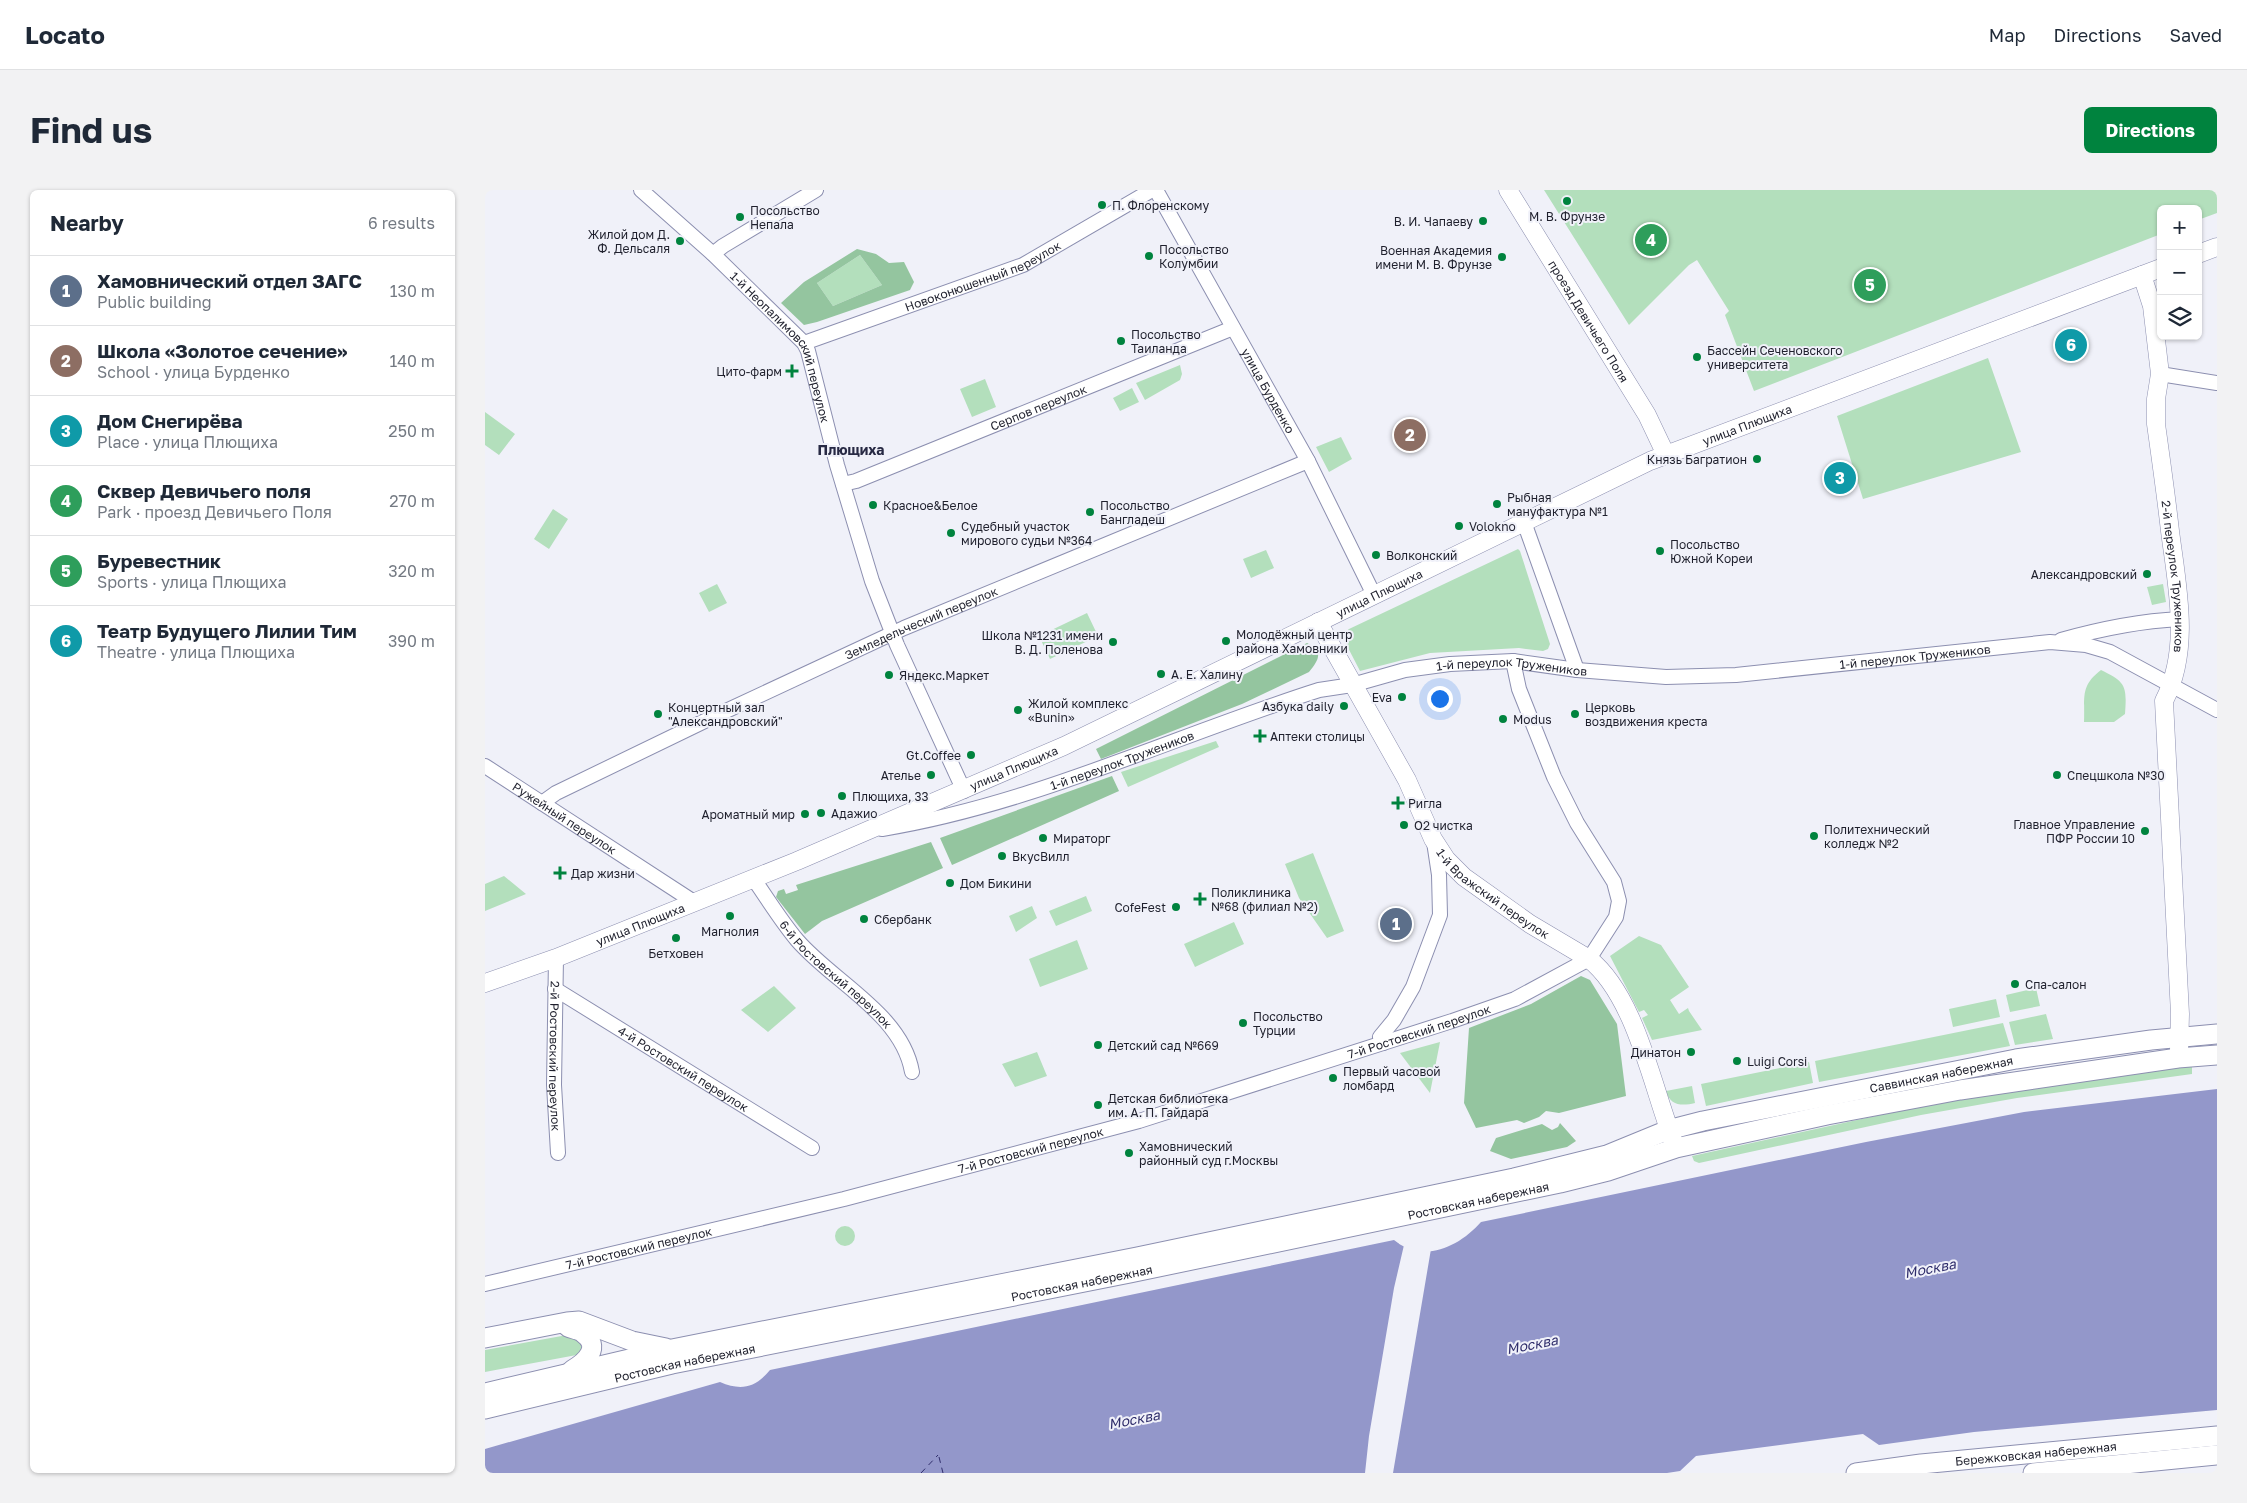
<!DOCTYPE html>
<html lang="en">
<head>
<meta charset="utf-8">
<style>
  :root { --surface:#fff; --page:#f2f2f3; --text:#1f2937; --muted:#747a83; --line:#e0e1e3; --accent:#00833e }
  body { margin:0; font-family:"Golos Text",sans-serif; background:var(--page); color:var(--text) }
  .controls { position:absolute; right:15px; top:15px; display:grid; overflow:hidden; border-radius:8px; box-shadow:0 1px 4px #0004 }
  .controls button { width:45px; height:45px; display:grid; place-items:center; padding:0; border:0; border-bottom:1px solid var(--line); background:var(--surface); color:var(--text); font:25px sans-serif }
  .you { position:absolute; left:954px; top:508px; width:18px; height:18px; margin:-12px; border:4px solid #fff; border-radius:50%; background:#1a73e8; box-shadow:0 0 0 8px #1a73e833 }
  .badge { display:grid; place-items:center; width:32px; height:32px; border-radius:50%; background:var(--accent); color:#fff; font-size:16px; font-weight:700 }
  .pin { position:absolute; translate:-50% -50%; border:2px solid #fff; box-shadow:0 1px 5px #0006 }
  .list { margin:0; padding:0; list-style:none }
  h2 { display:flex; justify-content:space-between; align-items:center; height:65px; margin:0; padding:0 20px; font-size:21px }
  h2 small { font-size:16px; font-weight:400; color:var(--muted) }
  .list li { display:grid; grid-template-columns:32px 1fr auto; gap:15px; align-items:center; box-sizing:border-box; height:70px; padding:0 20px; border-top:1px solid var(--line) }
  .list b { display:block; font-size:19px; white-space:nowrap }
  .list p { margin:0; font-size:16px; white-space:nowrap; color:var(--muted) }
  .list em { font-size:16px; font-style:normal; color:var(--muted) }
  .icon { flex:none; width:28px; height:28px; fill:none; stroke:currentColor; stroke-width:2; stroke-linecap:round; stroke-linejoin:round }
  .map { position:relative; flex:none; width:1732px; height:1283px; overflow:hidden; border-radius:8px }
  header { display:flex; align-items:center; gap:30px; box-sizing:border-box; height:70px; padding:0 25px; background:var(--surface); border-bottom:1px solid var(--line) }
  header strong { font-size:24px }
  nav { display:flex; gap:28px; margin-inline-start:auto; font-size:18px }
  .intro { display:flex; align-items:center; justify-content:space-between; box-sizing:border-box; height:120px; padding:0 30px }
  h1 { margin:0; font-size:35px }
  .button { padding:12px 22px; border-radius:8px; background:var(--accent); color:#fff; font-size:18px; font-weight:700 }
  main { display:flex; gap:30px; padding:0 30px }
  aside { flex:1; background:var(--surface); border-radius:8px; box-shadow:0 1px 4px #0004 }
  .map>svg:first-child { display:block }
  .green { fill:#b3dfbc }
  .forest { fill:#94c59f; fill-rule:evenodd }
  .water { fill:#9397ca }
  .pier { fill:#f0f1f9 }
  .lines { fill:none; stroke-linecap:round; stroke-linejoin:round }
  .ferry { stroke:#302e6c; stroke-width:1; stroke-dasharray:6 5; stroke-linecap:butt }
  .minor-casing { stroke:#8c8fb0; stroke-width:16 }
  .tertiary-casing { stroke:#8c8fb0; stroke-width:19 }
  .secondary-casing { stroke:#8c8fb0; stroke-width:21 }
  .minor { stroke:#fff; stroke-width:14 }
  .tertiary { stroke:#fff; stroke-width:18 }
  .secondary { stroke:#fff; stroke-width:19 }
  .poi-dot { fill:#00833e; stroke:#f0f1f9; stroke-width:2 }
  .labels { text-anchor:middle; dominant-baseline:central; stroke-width:4; stroke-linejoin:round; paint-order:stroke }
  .poi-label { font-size:12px; fill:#1f202d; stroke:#f0f1f9; text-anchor:start }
  .street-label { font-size:12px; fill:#1f202d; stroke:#f0f1f9 }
  .neighbourhood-label { font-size:14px; font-weight:bold; fill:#282a44; stroke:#f0f1f9 }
  .water-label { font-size:14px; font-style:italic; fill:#302e6c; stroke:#f0f1f9 }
</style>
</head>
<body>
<header>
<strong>Locato</strong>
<nav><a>Map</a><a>Directions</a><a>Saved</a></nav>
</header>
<div class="intro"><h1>Find us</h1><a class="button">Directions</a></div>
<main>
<aside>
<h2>Nearby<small>6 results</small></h2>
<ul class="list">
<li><span class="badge" style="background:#5c6f8a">1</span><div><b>Хамовнический отдел ЗАГС</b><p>Public building</p></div><em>130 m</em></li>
<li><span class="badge" style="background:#8d6e63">2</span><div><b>Школа «Золотое сечение»</b><p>School · улица Бурденко</p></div><em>140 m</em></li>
<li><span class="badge" style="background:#0f9aa8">3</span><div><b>Дом Снегирёва</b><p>Place · улица Плющиха</p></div><em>250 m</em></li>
<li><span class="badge" style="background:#2e9e5b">4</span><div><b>Сквер Девичьего поля</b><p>Park · проезд Девичьего Поля</p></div><em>270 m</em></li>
<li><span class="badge" style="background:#2e9e5b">5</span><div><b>Буревестник</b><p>Sports · улица Плющиха</p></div><em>320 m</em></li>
<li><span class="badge" style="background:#0f9aa8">6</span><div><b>Театр Будущего Лилии Тим</b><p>Theatre · улица Плющиха</p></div><em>390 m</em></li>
</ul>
</aside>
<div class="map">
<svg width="1732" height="1283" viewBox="0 0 1732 1283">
  <rect width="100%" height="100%" fill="#f0f1f9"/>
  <!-- green -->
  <path class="green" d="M1059,0H1732V23L1713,30V19H1676V44L1269,201L1240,125L1244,121L1212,70L1204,75L1144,135Z
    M375,65L397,95L348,116L332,93Z
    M1503,168L1536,262L1378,309L1352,226Z
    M695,175L697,184L695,190L660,210L651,193Z
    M500,189L511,217L487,227L475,199Z
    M647,198L654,212L635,221L628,208Z
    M0,222L30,244L14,265L0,255Z
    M856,247L867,269L844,282L831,257Z
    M68,319L83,329L64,359L49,349Z
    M1033,359L1035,361L1065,454L1063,459L1058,461L1034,458L945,463L875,481L859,450V443L864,439Z
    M781,360L789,378L766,388L758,369Z
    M232,394L242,413L224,422L214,403Z
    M1678,394L1681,412L1667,415L1662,397Z
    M602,423L613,446L565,469L554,446Z
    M1616,480C1641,492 1642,496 1640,524L1629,532H1599C1600,507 1595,496 1616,480Z
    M731,551L734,557L643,597L636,582Z
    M828,663L859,741L842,748L814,708L800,674Z
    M19,686L41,704L0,721V694Z
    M601,706L607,721L571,736L564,721Z
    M547,716L552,728L531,742L524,726Z
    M749,732L759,754L710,777L699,754Z
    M1154,746L1176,755L1204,797L1185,810L1194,824L1203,818L1204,821L1217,840L1167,850L1157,828L1163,825L1159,820L1154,822L1125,766Z
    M592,750L603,779L555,797L544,769Z
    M289,796L311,818L283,842L256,820Z
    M1551,798L1555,816L1525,822L1521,805Z
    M1511,809L1515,827L1468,837L1464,819Z
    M1561,824L1568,849L1530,855L1524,832Z
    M1518,833L1525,856L1334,892L1330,871Z
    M955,852L945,903L915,863Z
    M552,862L562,886L530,897L517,874Z
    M1324,872L1328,893L1221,916L1216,894Z
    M1707,876V884L1532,908L1436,925L1214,973L1209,971L1207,966L1436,916L1527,900Z
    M1207,896L1210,913C1197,916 1185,916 1181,901Z
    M350 1046a10 10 0 1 1 20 0a10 10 0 1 1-20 0Z
    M82,1145L91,1146L96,1153L97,1164L0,1182V1160Z"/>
  <!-- forest -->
  <path class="forest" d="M372,59L391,64L404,73L419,72L429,92L425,100L332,132L319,135L296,113L319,92ZM375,65L397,95L348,116L332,93Z
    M822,453C838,461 835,469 824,482L757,514L616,569L611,559Z
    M627,586L634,601L467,675L455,648Z
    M446,652L458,678L337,731L320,744L291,707L293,701L299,699L301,704L313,700L311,695Z
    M1096,786L1105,790L1132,834L1141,906L1074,923L1061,921L1054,927L1039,933L1032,930L991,938L979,913L984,838L1046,814Z
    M1075,933L1091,951L1082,957L1026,969L1005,961L1011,948L1057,934L1067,940L1073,937Z"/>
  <!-- water -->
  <path class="water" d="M1732,899V1220L1489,1242L1394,1255L1378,1244L1211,1266L1195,1281L1182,1283H0V1259L235,1192C256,1201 270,1198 285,1180L909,1050C938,1074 974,1057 996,1032L1381,952L1539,922Z"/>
  <!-- pier -->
  <path class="pier" d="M914,1051L932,1058L946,1059L908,1283H880L884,1246L909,1098L919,1055L914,1054Z"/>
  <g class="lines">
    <!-- ferry -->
    <path class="ferry" d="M454,1267L458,1283
      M436,1283L453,1265"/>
    <!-- minor casing -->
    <g class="minor-casing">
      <g id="minor">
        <path id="s1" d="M156,0L228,64L319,153L323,161L352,275L387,391L412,455L479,601"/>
        <path id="s2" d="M671,0L823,271L889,405"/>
        <path d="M228,64L238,56L331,0"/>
        <path id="s3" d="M319,153L538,75L667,0"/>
        <path d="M1675,184L1732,193"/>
        <path id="s4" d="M358,294L371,291L748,138"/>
        <path d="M1039,332L1092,480"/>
        <path d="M1576,450C1615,439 1654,431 1695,429"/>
        <path id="s5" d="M0,576L209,712"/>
        <path id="s6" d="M57,613L71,603L228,527L419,438L823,271"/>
        <path id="s7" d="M397,639C549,614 689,546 834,500L867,495L920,480L965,474L1028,471L1092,480L1181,487L1251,485L1565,452L1601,455L1625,462L1732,520"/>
        <path id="s8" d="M268,688C282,708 296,731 312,750C348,792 417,824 427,882"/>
        <path id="s9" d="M71,768L69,895L73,963"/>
        <path id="s10" d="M70,799L327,958"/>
        <path d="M898,853L895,847L909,830L928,797L955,725L954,685L949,652"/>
        <path id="s11" d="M0,1094L359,1009L654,931L967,831L1030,809L1104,769L1131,727L1134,711L1129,692L1092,633L1069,587L1034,499L1028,471"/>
      </g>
    </g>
    <!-- tertiary casing -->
    <g class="tertiary-casing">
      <g id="tertiary">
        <path id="s12" d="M1023,0L1162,225L1181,265"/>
        <path d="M1713,64L1732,57"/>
        <path id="s13" d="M1657,85L1667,116L1675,184L1671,209V234C1676,270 1681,305 1685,341C1692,396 1706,459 1679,511L1695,824L1694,861"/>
        <path id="s14" d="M833,432L922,590L948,649L961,669L979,687L1045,734L1104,769C1152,807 1168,902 1191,958"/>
        <path id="s15" d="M0,793L71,768L312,671L579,556L1165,271L1676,78"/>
      </g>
    </g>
    <!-- secondary casing -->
    <g class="secondary-casing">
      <g id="secondary">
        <path d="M83,1137C87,1139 95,1140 98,1143C117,1157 101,1172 87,1180"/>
        <path d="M0,1148L82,1132L94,1131L147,1151L181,1158"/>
        <path id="s16" d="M0,1203L187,1159L652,1067L1029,988L1122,965L1183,940L1218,931L1531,869L1666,850L1732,844"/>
        <path id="s17" d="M0,1219L187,1174L645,1083L1075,993L1123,981L1191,958L1342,925L1475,900L1693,868L1732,865"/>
        <path id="s18" d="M1371,1283L1436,1274L1732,1246"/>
        <path d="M1548,1283L1732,1265"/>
      </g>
    </g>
    <!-- minor -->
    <use href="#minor" class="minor"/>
    <!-- tertiary -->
    <use href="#tertiary" class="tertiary"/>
    <!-- secondary -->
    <use href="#secondary" class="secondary"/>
  </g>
  <!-- markers -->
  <g class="poi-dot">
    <circle cx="1082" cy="11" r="5"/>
    <circle cx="617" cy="15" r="5"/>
    <circle cx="255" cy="27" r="5"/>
    <circle cx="998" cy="31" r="5"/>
    <circle cx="195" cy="51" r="5"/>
    <circle cx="664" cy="66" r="5"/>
    <circle cx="1017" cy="67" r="5"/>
    <circle cx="636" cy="151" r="5"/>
    <circle cx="1212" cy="167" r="5"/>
    <path d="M304.5 173.5h5v5h5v5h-5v5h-5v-5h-5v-5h5z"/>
    <circle cx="1272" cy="269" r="5"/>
    <circle cx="1012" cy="314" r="5"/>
    <circle cx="388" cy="315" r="5"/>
    <circle cx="605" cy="322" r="5"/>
    <circle cx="974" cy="336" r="5"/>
    <circle cx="466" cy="343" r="5"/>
    <circle cx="1175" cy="361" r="5"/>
    <circle cx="891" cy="365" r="5"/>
    <circle cx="1662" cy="384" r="5"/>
    <circle cx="741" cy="451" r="5"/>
    <circle cx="628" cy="452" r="5"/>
    <circle cx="676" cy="484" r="5"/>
    <circle cx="404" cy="485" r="5"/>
    <circle cx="917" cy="507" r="5"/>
    <circle cx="859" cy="516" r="5"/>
    <circle cx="533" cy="520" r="5"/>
    <circle cx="173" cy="524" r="5"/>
    <circle cx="1090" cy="524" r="5"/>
    <circle cx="1018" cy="529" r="5"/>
    <path d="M772.5 538.5h5v5h5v5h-5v5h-5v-5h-5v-5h5z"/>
    <circle cx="486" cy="565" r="5"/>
    <circle cx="446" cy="585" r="5"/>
    <circle cx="1572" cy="585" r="5"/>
    <circle cx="357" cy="606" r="5"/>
    <path d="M910.5 605.5h5v5h5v5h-5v5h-5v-5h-5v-5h5z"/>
    <circle cx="336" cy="623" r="5"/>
    <circle cx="320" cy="624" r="5"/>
    <circle cx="919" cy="635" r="5"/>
    <circle cx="1660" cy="641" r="5"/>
    <circle cx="1329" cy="646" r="5"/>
    <circle cx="558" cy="648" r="5"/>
    <circle cx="517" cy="666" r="5"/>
    <path d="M72.5 675.5h5v5h5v5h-5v5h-5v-5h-5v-5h5z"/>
    <circle cx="465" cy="693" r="5"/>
    <path d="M712.5 701.5h5v5h5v5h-5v5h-5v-5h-5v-5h5z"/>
    <circle cx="691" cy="717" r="5"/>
    <circle cx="245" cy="726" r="5"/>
    <circle cx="379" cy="729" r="5"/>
    <circle cx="191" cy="748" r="5"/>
    <circle cx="1530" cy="794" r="5"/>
    <circle cx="758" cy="833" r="5"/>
    <circle cx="613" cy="855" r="5"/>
    <circle cx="1206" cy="862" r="5"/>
    <circle cx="1252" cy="871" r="5"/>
    <circle cx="848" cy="888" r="5"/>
    <circle cx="613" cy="915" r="5"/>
    <circle cx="644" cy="963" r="5"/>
  </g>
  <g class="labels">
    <!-- poi labels -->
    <g class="poi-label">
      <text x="627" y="15">П. Флоренскому</text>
      <text x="265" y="20">Посольство<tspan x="265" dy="14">Непала</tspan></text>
      <text x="1082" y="26" text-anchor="middle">М. В. Фрунзе</text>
      <text x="988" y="31" text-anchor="end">В. И. Чапаеву</text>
      <text x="185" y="44" text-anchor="end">Жилой дом Д.<tspan x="185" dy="14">Ф. Дельсаля</tspan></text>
      <text x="674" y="59">Посольство<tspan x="674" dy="14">Колумбии</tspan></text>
      <text x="1007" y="60" text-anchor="end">Военная Академия<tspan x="1007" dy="14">имени М. В. Фрунзе</tspan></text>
      <text x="646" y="144">Посольство<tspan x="646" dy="14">Таиланда</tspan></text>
      <text x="1222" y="160">Бассейн Сеченовского<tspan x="1222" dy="14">университета</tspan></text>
      <text x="297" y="181" text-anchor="end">Цито-фарм</text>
      <text x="1262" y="269" text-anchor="end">Князь Багратион</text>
      <text x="1022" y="307">Рыбная<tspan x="1022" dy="14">мануфактура №1</tspan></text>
      <text x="398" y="315">Красное&amp;Белое</text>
      <text x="615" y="315">Посольство<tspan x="615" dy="14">Бангладеш</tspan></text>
      <text x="476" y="336">Судебный участок<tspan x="476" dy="14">мирового судьи №364</tspan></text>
      <text x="984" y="336">Volokno</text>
      <text x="1185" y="354">Посольство<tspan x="1185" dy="14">Южной Кореи</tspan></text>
      <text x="901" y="365">Волконский</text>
      <text x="1652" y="384" text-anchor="end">Александровский</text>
      <text x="751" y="444">Молодёжный центр<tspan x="751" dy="14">района Хамовники</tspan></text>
      <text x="618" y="445" text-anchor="end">Школа №1231 имени<tspan x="618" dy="14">В. Д. Поленова</tspan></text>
      <text x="686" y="484">А. Е. Халину</text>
      <text x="414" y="485">Яндекс.Маркет</text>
      <text x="907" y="507" text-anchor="end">Eva</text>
      <text x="543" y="513">Жилой комплекс<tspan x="543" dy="14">«Bunin»</tspan></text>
      <text x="849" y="516" text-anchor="end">Азбука daily</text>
      <text x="183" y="517">Концертный зал<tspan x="183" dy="14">"Александровский"</tspan></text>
      <text x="1100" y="517">Церковь<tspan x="1100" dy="14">воздвижения креста</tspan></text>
      <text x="1028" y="529">Modus</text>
      <text x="785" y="546">Аптеки столицы</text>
      <text x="476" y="565" text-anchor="end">Gt.Coffee</text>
      <text x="436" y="585" text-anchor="end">Ателье</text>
      <text x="1582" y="585">Спецшкола №30</text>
      <text x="367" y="606">Плющиха, 33</text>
      <text x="923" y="613">Ригла</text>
      <text x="346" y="623">Адажио</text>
      <text x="310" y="624" text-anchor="end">Ароматный мир</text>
      <text x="1650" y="634" text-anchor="end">Главное Управление<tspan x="1650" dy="14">ПФР России 10</tspan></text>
      <text x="929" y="635">О2 чистка</text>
      <text x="1339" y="639">Политехнический<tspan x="1339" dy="14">колледж №2</tspan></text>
      <text x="568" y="648">Мираторг</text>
      <text x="527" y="666">ВкусВилл</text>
      <text x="86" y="683">Дар жизни</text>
      <text x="475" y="693">Дом Бикини</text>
      <text x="726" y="702">Поликлиника<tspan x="726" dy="14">№68 (филиал №2)</tspan></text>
      <text x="681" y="717" text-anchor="end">CofeFest</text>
      <text x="389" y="729">Сбербанк</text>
      <text x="245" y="741" text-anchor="middle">Магнолия</text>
      <text x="191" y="763" text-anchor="middle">Бетховен</text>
      <text x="1540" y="794">Спа-салон</text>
      <text x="768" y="826">Посольство<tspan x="768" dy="14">Турции</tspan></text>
      <text x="623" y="855">Детский сад №669</text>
      <text x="1196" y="862" text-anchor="end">Динатон</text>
      <text x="1262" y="871">Luigi Corsi</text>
      <text x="858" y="881">Первый часовой<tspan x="858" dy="14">ломбард</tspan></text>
      <text x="623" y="908">Детская библиотека<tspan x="623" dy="14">им. А. П. Гайдара</tspan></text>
      <text x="654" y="956">Хамовнический<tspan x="654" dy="14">районный суд г.Москвы</tspan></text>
    </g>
    <!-- street labels -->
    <g class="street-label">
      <text stroke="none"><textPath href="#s3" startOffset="191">Новоконюшенный переулок</textPath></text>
      <text stroke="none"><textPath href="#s12" startOffset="154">проезд Девичьего Поля</textPath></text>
      <text stroke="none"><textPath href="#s1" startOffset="215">1-й Неопалимовский переулок</textPath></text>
      <text stroke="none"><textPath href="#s2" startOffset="230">улица Бурденко</textPath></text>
      <text stroke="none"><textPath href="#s4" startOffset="210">Серпов переулок</textPath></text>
      <text stroke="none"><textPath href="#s15" startOffset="1381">улица Плющиха</textPath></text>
      <text stroke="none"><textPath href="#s13" startOffset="305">2-й переулок Тружеников</textPath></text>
      <text stroke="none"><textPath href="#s15" startOffset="976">улица Плющиха</textPath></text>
      <text stroke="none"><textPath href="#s6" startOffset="420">Земледельческий переулок</textPath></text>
      <text stroke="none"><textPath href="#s7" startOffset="1060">1-й переулок Тружеников</textPath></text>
      <text stroke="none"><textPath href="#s7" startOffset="655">1-й переулок Тружеников</textPath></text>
      <text stroke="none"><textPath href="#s7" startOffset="250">1-й переулок Тружеников</textPath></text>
      <text stroke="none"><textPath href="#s15" startOffset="571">улица Плющиха</textPath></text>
      <text stroke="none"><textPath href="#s5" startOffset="95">Ружейный переулок</textPath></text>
      <text stroke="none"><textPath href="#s14" startOffset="328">1-й Вражский переулок</textPath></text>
      <text stroke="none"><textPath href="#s15" startOffset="166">улица Плющиха</textPath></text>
      <text stroke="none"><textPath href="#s8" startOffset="128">6-й Ростовский переулок</textPath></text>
      <text stroke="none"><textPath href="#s11" startOffset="968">7-й Ростовский переулок</textPath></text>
      <text stroke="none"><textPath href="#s9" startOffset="98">2-й Ростовский переулок</textPath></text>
      <text stroke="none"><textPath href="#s10" startOffset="151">4-й Ростовский переулок</textPath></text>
      <text stroke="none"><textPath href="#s16" startOffset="1492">Саввинская набережная</textPath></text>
      <text stroke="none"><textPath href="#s11" startOffset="562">7-й Ростовский переулок</textPath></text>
      <text stroke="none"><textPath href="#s17" startOffset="1015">Ростовская набережная</textPath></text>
      <text stroke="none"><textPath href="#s11" startOffset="158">7-й Ростовский переулок</textPath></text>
      <text stroke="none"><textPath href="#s17" startOffset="610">Ростовская набережная</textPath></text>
      <text stroke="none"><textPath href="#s17" startOffset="205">Ростовская набережная</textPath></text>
      <text stroke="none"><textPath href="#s18" startOffset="181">Бережковская набережная</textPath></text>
    </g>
    <!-- neighbourhood labels -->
    <g class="neighbourhood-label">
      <text x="366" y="259">Плющиха</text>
    </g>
    <!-- water labels -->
    <g class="water-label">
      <text transform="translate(1445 1078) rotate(-11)">Москва</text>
      <text transform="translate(1047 1154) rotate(-11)">Москва</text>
      <text transform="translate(649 1229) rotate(-11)">Москва</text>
    </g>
  </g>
</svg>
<div class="controls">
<button>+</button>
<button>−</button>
<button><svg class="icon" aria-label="layers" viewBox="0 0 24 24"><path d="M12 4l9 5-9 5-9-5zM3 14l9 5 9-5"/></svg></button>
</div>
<div class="you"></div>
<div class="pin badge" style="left:911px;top:734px;background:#5c6f8a">1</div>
<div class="pin badge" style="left:925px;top:245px;background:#8d6e63">2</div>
<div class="pin badge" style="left:1355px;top:288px;background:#0f9aa8">3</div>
<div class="pin badge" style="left:1166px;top:50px;background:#2e9e5b">4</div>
<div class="pin badge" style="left:1385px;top:95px;background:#2e9e5b">5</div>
<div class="pin badge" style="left:1586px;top:155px;background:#0f9aa8">6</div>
</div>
</main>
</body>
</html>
